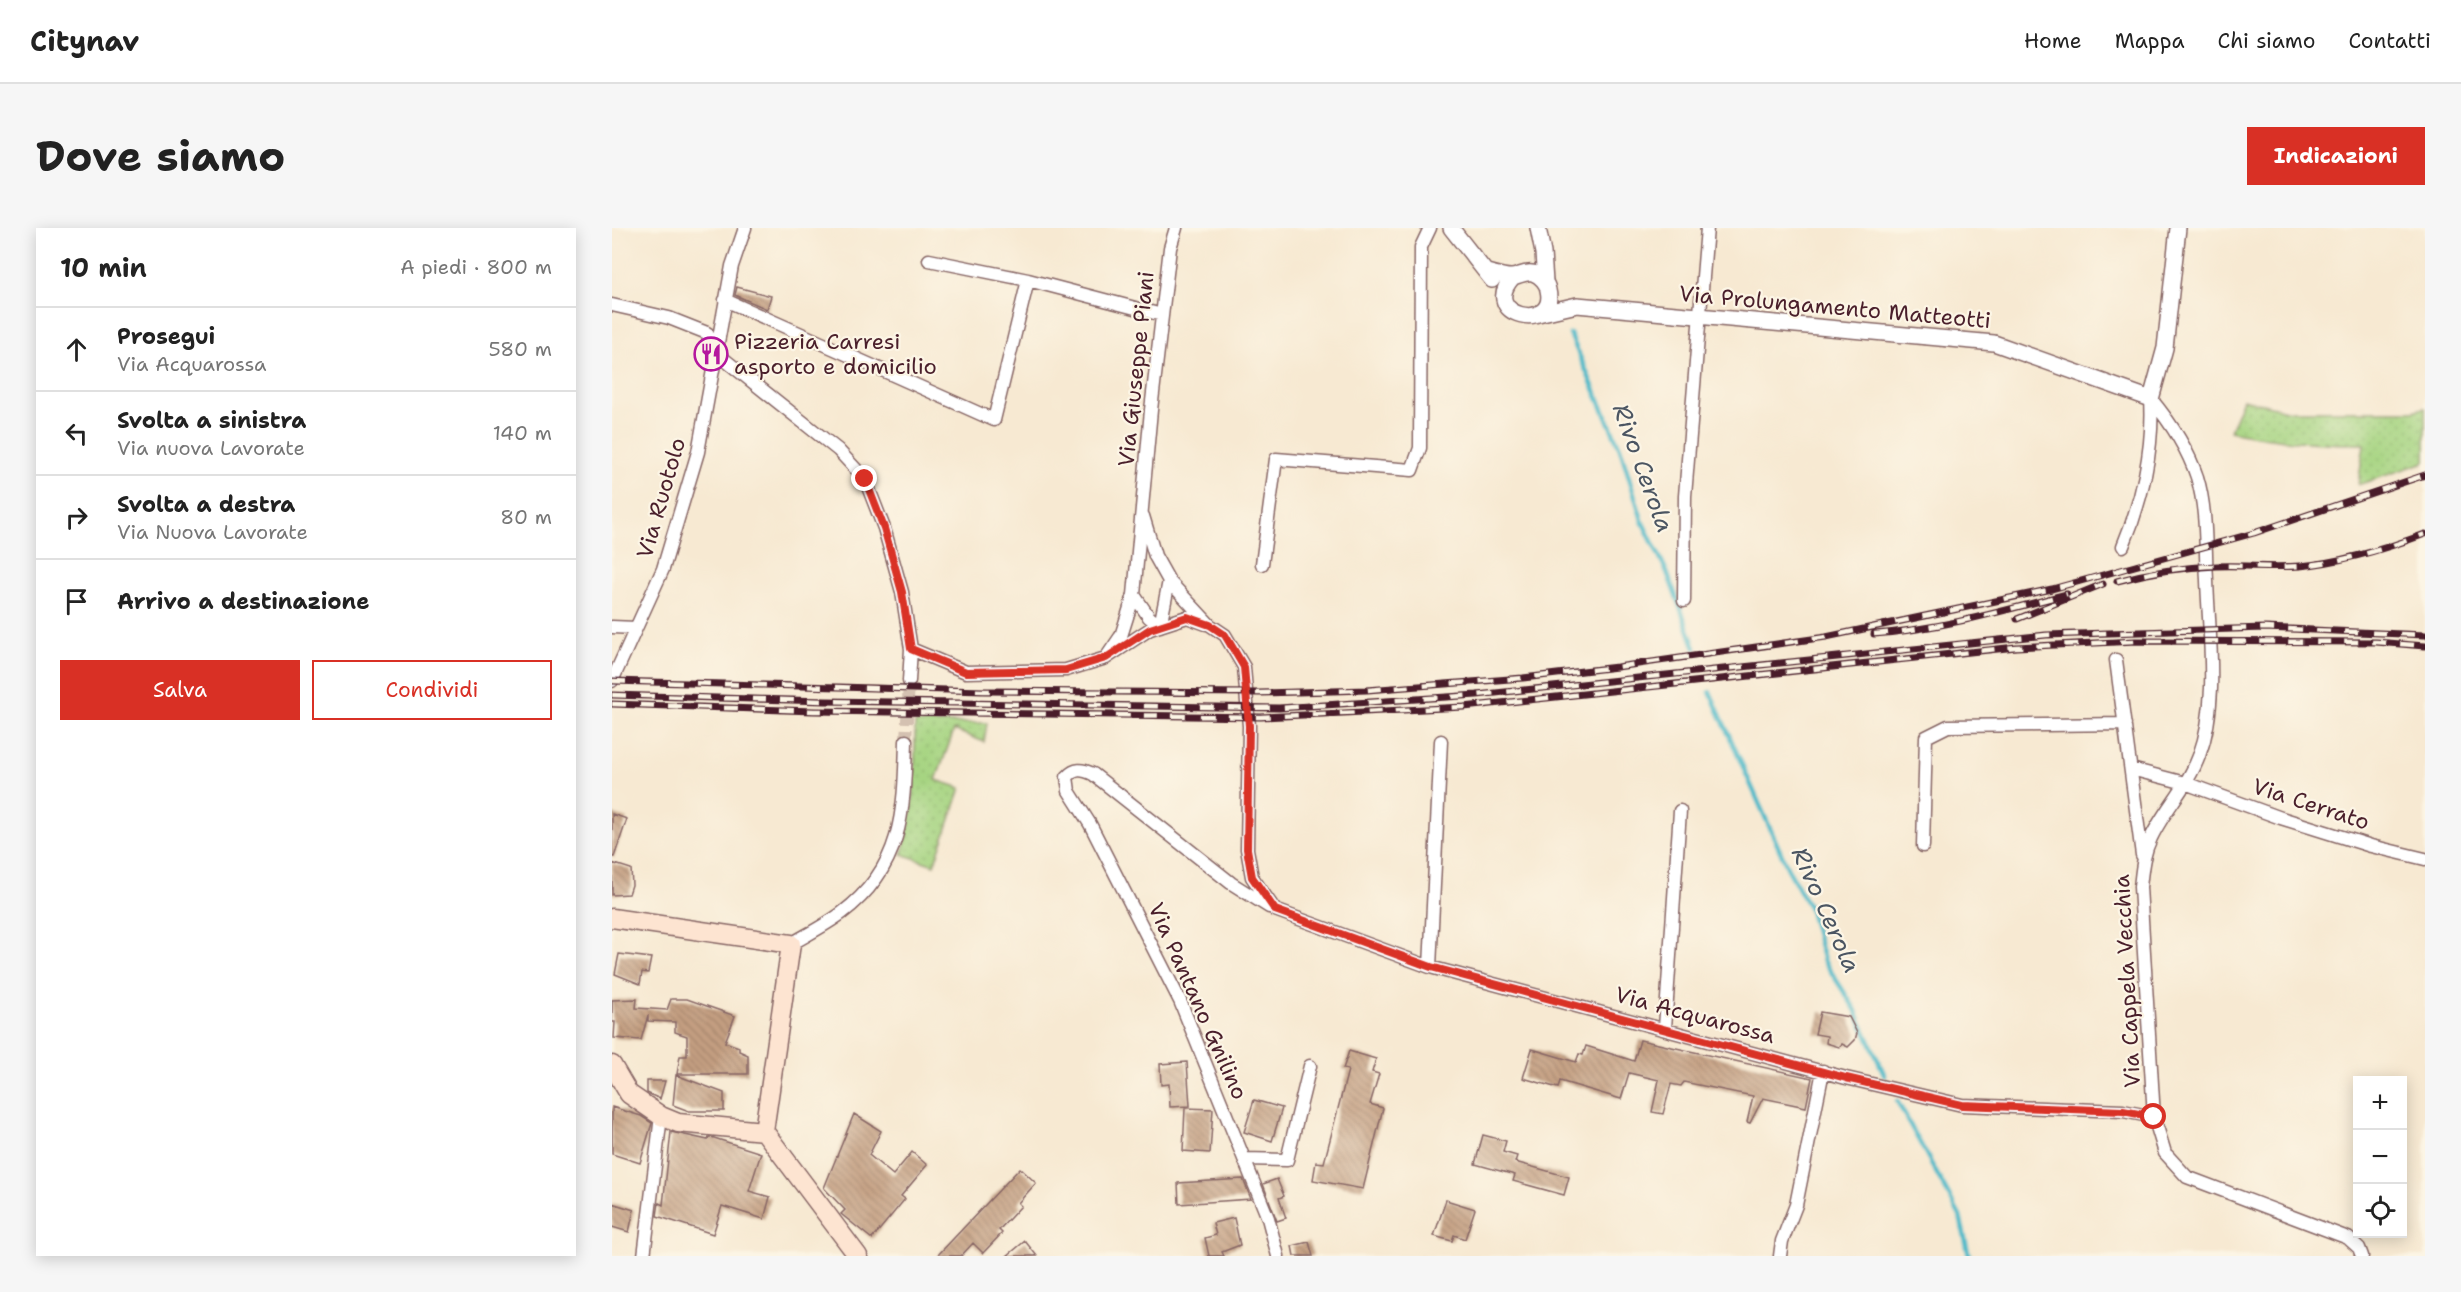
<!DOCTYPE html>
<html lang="it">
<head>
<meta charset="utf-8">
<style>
  :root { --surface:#fff; --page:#f6f6f6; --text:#222; --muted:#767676; --line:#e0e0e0; --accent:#d93025 }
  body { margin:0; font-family:"Shantell Sans",sans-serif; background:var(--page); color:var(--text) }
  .controls { position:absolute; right:18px; bottom:18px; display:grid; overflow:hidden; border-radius:0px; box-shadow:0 3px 15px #0003 }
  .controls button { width:54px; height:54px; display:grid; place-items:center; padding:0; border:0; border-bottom:2px solid var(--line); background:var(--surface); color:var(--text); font:30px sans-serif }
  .stop { position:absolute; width:18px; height:18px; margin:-14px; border:4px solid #d93025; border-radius:50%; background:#fff }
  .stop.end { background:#d93025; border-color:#fff; box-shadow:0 2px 6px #0008 }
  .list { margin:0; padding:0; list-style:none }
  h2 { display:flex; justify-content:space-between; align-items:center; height:78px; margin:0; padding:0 24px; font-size:26px }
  h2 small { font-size:20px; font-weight:400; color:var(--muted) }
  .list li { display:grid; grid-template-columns:39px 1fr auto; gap:18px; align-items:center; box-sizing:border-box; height:84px; padding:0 24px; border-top:2px solid var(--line) }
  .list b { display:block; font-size:22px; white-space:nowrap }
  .list p { margin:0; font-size:20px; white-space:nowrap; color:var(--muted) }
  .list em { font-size:20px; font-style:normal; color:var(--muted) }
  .actions { display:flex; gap:12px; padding:18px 24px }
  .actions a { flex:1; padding:14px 0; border:2px solid var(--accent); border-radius:0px; text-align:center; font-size:21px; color:var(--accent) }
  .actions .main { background:var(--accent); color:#fff }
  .icon { flex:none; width:33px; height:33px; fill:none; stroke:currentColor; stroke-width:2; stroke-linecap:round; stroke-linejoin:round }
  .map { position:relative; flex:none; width:1813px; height:1028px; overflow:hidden; border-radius:0px }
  header { display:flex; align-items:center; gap:36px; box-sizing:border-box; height:84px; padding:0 30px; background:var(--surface); border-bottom:2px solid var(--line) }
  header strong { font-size:28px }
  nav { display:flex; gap:33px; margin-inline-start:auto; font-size:21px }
  .intro { display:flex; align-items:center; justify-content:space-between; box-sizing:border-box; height:144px; padding:0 36px }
  h1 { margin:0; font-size:42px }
  .button { padding:15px 27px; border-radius:0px; background:var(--accent); color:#fff; font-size:21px; font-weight:700 }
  main { display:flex; gap:36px; padding:0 36px }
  aside { flex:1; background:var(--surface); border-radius:0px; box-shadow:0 3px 15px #0003 }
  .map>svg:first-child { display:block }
  .grass { fill:url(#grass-dots); stroke:#787a56; stroke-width:1.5 }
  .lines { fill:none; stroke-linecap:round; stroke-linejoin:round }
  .stream { stroke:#4ebac9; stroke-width:4.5 }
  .building { fill:url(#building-back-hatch) }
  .minor-tunnel { stroke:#d4c1b1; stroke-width:12; stroke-dasharray:12 6; stroke-linecap:butt }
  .minor-casing { stroke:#876665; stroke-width:15 }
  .tertiary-casing { stroke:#876665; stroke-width:18 }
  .secondary-casing { stroke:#876665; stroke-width:21 }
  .minor { stroke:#fff; stroke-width:12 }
  .tertiary { stroke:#fff; stroke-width:15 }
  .secondary { stroke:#fde4d1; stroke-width:18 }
  .rail-casing { stroke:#4a1f2b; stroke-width:7 }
  .rail { stroke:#fcf5e5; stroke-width:4.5; stroke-dasharray:14; stroke-linecap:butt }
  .route { stroke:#d93025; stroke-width:8 }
  .labels { text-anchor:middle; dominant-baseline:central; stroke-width:4.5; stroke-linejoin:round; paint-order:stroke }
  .street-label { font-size:22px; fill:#4a1f2b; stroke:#fcf5e5 }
  .poi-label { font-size:22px; fill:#4a1f2b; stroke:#fcf5e5; text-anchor:start }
  .water-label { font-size:24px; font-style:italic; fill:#4b5562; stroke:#fcf5e5 }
</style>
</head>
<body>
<header>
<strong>Citynav</strong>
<nav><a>Home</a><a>Mappa</a><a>Chi siamo</a><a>Contatti</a></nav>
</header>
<div class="intro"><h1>Dove siamo</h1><a class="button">Indicazioni</a></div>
<main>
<aside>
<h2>10 min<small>A piedi · 800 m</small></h2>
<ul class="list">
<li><svg class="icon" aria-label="ahead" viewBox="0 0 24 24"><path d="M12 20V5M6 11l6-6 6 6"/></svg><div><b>Prosegui</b><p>Via Acquarossa</p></div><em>580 m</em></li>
<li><svg class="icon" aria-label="left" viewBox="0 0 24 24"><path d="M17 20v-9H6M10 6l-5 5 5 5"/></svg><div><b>Svolta a sinistra</b><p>Via nuova Lavorate</p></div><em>140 m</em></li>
<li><svg class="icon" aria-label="right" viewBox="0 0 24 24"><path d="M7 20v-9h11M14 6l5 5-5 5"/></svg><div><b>Svolta a destra</b><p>Via Nuova Lavorate</p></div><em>80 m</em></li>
<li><svg class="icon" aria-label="arrive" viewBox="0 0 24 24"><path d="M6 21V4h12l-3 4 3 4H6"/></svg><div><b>Arrivo a destinazione</b></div></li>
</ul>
<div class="actions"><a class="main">Salva</a><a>Condividi</a></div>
</aside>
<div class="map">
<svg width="1813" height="1028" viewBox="0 0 1813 1028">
  <defs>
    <pattern id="grass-dots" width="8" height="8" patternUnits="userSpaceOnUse" patternTransform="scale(1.5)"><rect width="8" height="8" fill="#a6d481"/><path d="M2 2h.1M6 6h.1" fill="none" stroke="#90b670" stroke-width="1.8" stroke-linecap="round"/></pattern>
    <pattern id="building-back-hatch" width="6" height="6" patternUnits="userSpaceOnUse" patternTransform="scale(1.5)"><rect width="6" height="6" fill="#c49f81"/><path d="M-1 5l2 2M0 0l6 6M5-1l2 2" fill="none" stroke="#a1816a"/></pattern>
  </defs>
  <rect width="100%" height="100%" fill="#fcf5e5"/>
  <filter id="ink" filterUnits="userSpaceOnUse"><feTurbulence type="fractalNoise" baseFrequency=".0167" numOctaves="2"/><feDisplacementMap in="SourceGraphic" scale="12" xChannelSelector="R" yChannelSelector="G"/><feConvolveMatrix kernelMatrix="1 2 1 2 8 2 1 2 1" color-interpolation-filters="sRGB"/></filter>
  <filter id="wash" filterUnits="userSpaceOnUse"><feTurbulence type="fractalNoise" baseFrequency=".008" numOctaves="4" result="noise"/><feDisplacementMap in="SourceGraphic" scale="24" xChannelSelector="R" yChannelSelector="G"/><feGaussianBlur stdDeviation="1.35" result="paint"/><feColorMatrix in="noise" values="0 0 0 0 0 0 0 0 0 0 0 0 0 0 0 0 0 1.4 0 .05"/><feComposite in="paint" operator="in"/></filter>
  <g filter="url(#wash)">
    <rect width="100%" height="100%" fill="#f7e9d2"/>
    <!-- grass -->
    <path class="grass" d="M1631,171L1678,183H1800L1813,180V234L1746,257L1752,216C1707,216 1663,213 1618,203Z
      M303,495H375L372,514L342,502L324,552L349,560L322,637L290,626C304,578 303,544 303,495Z"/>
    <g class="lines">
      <!-- stream -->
      <path class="stream" d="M958,106L1008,220L1031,295L1055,344L1083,420
        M1098,464L1176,641L1197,679L1212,733L1243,781L1273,848
        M1285,873L1348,988L1357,1028"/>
    </g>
    <g id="blocks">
      <!-- building -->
      <path class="building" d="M125,59L159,68L155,81L123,67Z
        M0,586L15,591L2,629H0Z
        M0,635L19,641L20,657L17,666L0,667Z
        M7,726L39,730L36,745L30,744L28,756L3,746Z
        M25,771L24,780L55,782L59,771H75L123,788L113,814L127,819V823L136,827V846H65L68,828H75V808L63,804V794L36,793V787L29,812L2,810L3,794H0V772Z
        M1208,784L1237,789L1245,805L1243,812L1236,819L1230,816L1227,819L1214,815L1215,808L1203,806Z
        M1028,812L1200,850L1194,879L1151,870L1138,895L1135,894L1141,868L1072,854L1069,858L1059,856L1051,886L1040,884L1047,852L1017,845L1009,871L948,853L946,860L911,850L920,821L964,834L967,826L971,827L974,818L1022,833Z
        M737,823L764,831L760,844L767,846L758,876L771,880L751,961L701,952L704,934L712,935L736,842L731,841Z
        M575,834L578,878L558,879L557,856L549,857L548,836Z
        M64,847L112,865V883H77L61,877Z
        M35,853H53L48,871L35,865Z
        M642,872L670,880L660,913L632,904Z
        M0,879L29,888L40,895L28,935L0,926Z
        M573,880L601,881L598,925L571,923Z
        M242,886L269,903L257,927L281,947L300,924L315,937L289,968L293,971L260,1011L229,986L233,982L212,960Z
        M59,904L96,912L97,909H99L149,925L137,963L158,969L152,991L110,978L101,1006L45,988L47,975L51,977Z
        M871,907L894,913L891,924L905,928L903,934L957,949L952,967L901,953L903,947L863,936Z
        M408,940L424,955L406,975L409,978L387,1002L390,1005L371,1025L361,1015L349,1028H325Z
        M631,951L639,971L567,976L566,955Z
        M665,951L672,968L667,970L674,990L665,993L651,956Z
        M834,972L863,981L853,1011L842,1007L840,1013L822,1008Z
        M0,975L22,982L17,1004L0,999Z
        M622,990L628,1017L610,1024L612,1028H597L593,1010L604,1007L601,995Z
        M413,1013L425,1028H395Z
        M697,1014L701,1028H682L680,1018Z"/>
    </g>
  </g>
  <g filter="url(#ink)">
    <use href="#blocks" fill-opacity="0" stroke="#876665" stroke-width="1.5"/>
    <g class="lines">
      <!-- minor-tunnel -->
      <path class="minor-tunnel" d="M294,513L297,453"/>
      <!-- minor casing -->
      <g class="minor-casing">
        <path id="minor" d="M317,32L416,52L550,87
          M113,72L382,192L416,52
          M0,77L57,90L95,105L103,124L226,222L253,251L272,300L290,364L299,421L297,453
          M1539,171C1559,195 1575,219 1585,249C1595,282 1593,318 1595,352C1597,410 1607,474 1587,528C1576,558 1552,582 1539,610C1531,626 1530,642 1528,659L1542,889L1553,925L1575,949L1736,1010L1747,1020L1750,1028
          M531,288L543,328L557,353L598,397L613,407L632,439L637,498L635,621L640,649L663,682L818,739L1234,850L1350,877L1511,883L1542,889
          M1511,318C1530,273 1542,220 1539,171
          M650,336L664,231L800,242L808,220L809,19L818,0
          M522,367L537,389L548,398
          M1072,373L1073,268L1095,0
          M548,398L557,353
          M0,399L24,400
          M299,421L354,444L454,442L494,430L538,401L575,389L594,396
          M494,430L509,408L522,367L539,182L558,20L564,0
          M1504,432L1530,627
          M0,453L51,341L86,224L120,38L133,0
          M1519,541L1573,555L1669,590L1759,618L1813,631
          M1311,618L1314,509L1336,498L1513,496
          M657,679L619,655L481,546C470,541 463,540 455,549L457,563L478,596L568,773L656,990L666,1028
          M179,716C196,706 214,697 230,685C291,639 292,584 294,513
          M818,739L829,513
          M1053,800L1068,583
          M632,931L675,932L698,838
          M32,1028L49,888
          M1168,1028L1170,1013L1184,977L1211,843"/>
      </g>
      <!-- tertiary casing -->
      <g class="tertiary-casing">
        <path id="tertiary" d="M839,0L880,52
          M926,0L931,25L933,54
          M875,44C883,46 891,49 899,49C906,49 912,43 921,45C929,48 935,55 936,62C946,105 865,89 901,49
          M926,86L965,77L1382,115L1539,171L1553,120L1566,0"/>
      </g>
      <!-- secondary casing -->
      <g class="secondary-casing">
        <path id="secondary" d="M0,690L179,716L152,903
          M0,837L17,866L49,888L66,895L152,903L246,1028"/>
      </g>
      <!-- minor -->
      <use href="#minor" class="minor"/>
      <!-- tertiary -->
      <use href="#tertiary" class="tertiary"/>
      <!-- secondary -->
      <use href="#secondary" class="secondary"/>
      <!-- rail casing -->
      <g class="rail-casing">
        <path id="rail" d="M1505,353C1538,344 1570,339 1605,338C1633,337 1660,340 1688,338C1731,334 1773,321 1813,306
          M1405,391L1491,356
          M1262,406C1330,401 1390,383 1455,366
          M0,453L372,463L648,465L755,462L911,450L1005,439L1214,409L1440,361L1642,305L1813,247
          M0,467L213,473L667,480L865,467L1434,407L1653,400L1813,407
          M0,476L202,483L649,489L852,479L1404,419L1524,413L1764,414L1813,418"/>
      </g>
      <!-- rail -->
      <use href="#rail" class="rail"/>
    </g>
  </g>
  <g class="lines" filter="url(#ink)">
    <!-- route -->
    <path class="route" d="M253,251L272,300L290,364L299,421L354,444L454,442L494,430L538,401L575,389L598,397L613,407L632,439L637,498L635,621L640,649L663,682L819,739L1234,850L1350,877L1511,883L1542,889"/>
  </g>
  <!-- icons -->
  <defs>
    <g id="restaurant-ring" transform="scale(1.725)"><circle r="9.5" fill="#fcf5e5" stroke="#b5179e" stroke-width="1.5"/><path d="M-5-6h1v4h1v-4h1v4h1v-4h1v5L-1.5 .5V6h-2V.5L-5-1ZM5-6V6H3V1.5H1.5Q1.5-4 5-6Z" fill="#b5179e"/></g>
  </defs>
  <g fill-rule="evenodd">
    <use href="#restaurant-ring" x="99" y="126"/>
  </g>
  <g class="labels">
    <!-- street labels -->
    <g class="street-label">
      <text transform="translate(1223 79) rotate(5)">Via Prolungamento Matteotti</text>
      <text transform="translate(524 141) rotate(-84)">Via Giuseppe Piani</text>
      <text transform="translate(49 270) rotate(-74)">Via Ruotolo</text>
      <text transform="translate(1699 576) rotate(18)">Via Cerrato</text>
      <text transform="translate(1515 753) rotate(-93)">Via Cappela Vecchia</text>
      <text transform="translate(586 773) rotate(66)">Via Pantano Gnilino</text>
      <text transform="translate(1083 787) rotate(15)">Via Acquarossa</text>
    </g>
    <!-- poi labels -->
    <g class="poi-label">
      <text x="122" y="113">Pizzeria Carresi<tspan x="122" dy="25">asporto e domicilio</tspan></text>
    </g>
    <!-- water labels -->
    <g class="water-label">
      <text transform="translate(1031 240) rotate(70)">Rivo Cerola</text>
      <text transform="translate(1214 682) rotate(66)">Rivo Cerola</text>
    </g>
  </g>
</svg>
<div class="controls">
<button>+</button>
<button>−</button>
<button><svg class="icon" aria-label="locate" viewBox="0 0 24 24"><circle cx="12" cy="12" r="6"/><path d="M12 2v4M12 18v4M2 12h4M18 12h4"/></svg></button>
</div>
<div class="stop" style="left:1542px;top:889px"></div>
<div class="stop end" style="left:253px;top:251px"></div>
</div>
</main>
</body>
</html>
